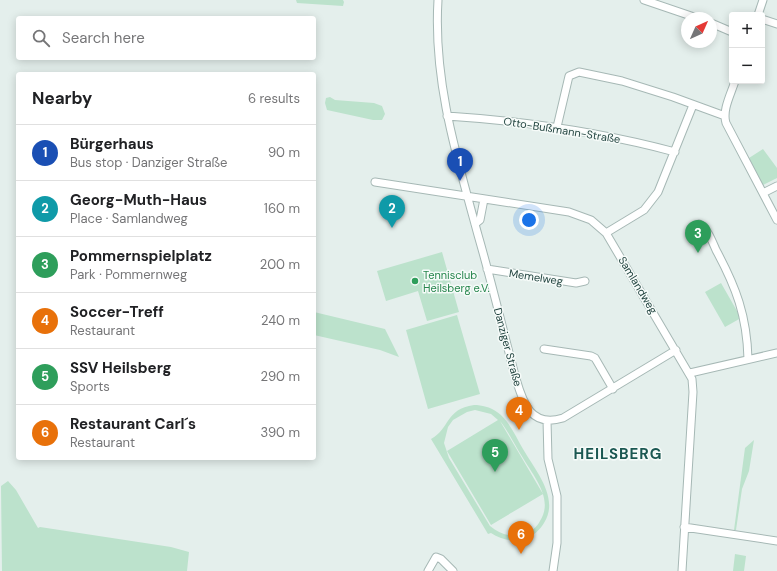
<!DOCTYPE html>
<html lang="en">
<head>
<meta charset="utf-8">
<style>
  :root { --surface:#fff; --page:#f2f2f2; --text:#202124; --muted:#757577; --line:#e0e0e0; --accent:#b45309 }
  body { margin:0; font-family:"DM Sans",sans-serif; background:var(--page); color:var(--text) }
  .controls { position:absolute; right:12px; top:12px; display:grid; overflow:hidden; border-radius:4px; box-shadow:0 2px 10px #0003 }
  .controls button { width:36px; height:36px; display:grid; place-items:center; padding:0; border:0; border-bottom:1px solid var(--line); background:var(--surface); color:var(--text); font:20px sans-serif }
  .compass { position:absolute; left:681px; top:12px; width:36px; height:36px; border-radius:50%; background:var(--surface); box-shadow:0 2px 10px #0003; rotate:45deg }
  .you { position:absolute; left:529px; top:220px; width:14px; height:14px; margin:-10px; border:3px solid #fff; border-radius:50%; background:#1a73e8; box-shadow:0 0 0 6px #1a73e833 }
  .badge { display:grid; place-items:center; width:26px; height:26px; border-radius:50%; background:var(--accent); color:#fff; font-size:13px; font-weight:700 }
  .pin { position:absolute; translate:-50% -33px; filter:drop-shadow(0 1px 2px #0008) }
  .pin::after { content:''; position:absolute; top:21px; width:14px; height:12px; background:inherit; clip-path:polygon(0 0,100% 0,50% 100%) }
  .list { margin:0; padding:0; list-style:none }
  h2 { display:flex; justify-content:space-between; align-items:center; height:52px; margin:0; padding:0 16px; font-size:17px }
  h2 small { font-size:13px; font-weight:400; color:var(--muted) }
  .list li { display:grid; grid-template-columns:26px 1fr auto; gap:12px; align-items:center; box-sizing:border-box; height:56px; padding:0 16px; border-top:1px solid var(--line) }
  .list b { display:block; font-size:15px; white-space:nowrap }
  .list p { margin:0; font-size:13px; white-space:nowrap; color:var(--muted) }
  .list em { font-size:13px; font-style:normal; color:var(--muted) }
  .icon { flex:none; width:22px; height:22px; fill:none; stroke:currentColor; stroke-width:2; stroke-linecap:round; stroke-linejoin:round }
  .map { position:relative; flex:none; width:777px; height:571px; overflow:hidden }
  .search { position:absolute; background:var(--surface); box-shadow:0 2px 10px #0003; left:16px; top:16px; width:300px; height:44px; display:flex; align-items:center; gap:10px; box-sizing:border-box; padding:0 14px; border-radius:4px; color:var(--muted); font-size:15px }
  .panel { position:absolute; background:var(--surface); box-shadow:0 2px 10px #0003; left:16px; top:72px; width:300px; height:388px; border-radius:4px }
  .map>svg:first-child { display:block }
  .green { fill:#bce2cc; fill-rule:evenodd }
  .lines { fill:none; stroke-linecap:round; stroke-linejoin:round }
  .minor-casing { stroke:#a6b8b5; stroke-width:9 }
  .minor { stroke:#fff; stroke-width:7 }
  .leisure-dot { fill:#2e9e5b; stroke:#f6fbf9; stroke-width:1.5 }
  .labels { text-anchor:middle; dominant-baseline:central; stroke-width:3; stroke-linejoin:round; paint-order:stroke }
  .street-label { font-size:11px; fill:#21433f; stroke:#f6fbf9 }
  .leisure-label { font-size:11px; fill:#27864d; stroke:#f6fbf9; text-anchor:start }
  .district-label { font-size:15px; font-weight:bold; letter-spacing:1px; fill:#1b5852; stroke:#f6fbf9 }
</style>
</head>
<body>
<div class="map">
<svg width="777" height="571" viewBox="0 0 777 571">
  <rect width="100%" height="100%" fill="#e4efec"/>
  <!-- green -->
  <path class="green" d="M296,0H343L344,2L343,6L297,3Z
    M330,97L335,100L374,103L382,106L385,114L382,120H373L327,110L325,103L326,98Z
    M763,149L777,168V178L763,185L749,158Z
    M442,252L459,312L427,321L418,291L386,301L377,271Z
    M721,283L741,318L725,327L705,292Z
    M314,312L385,329L399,357L380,350L314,335Z
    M457,315L480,394L428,409L406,330Z
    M474,405C482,405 490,407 497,412C509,420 516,437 523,449C535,470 560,498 544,523C540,530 533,536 526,538C514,543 502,540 491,533L488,534L431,439C450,429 445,409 474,405ZM475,410L491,414L498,420L447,451L491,525L543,494L500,421C509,432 515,446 523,458C534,477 554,499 540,521C537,527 531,532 524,534C511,538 500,534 490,526L449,458L444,443L448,427L453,420L467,412Z
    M754,440L749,471L742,489L736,530H734L745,448Z
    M8,481L16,490L38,528L40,527L171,547L189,552L187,571H2L1,486Z
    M735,554L746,556L744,571H733Z"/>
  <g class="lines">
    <!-- minor casing -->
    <g class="minor-casing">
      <path id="minor" d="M438,0C433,81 457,158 478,235C492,283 503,331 516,379C523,403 531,428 563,418L676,350
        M644,0L697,18
        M758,15L763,0
        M762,19L777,24
        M711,23L732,32
        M735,81C731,94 722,110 726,123L777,220
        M447,116C524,121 600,132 675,152
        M557,127L569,76L579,72L622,81L673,97L725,116
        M375,182L569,212L591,220L606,233L692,379L693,392L682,571
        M763,193L777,186
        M475,224L480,220L484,199
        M699,224C708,229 712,241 716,250C736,287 747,316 748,359
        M606,233L644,210L658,192L693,105
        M487,269L576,283L585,281
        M544,349L591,356L595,358L613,389
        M690,373L777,353
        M547,420L548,459L557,496V543L553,571
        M684,527L777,541
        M428,571L436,557L441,559L453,571"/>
    </g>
    <!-- minor -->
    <use href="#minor" class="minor"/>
  </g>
  <!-- markers -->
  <circle class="leisure-dot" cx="415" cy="281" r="4"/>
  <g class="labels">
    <!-- street labels -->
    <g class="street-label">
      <text transform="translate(562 130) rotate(9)">Otto-Bußmann-Straße</text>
      <text transform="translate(536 277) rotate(9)">Memelweg</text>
      <text transform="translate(638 285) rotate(59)">Samlandweg</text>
      <text transform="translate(508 347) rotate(75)">Danziger Straße</text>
    </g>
    <!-- leisure labels -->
    <g class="leisure-label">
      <text x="423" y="275">Tennisclub<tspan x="423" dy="13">Heilsberg e.V.</tspan></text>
    </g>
    <!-- district labels -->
    <g class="district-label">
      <text x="618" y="454">HEILSBERG</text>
    </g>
  </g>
</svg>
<div class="controls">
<button>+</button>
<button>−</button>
</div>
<svg class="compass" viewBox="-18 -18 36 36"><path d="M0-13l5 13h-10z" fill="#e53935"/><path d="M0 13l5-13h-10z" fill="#757577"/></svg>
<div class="you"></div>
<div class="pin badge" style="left:460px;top:181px;background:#1a4fb4">1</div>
<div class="pin badge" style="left:392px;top:228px;background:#0f9aa8">2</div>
<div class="pin badge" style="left:698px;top:253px;background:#2e9e5b">3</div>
<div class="pin badge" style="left:519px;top:430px;background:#e8710a">4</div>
<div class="pin badge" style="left:495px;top:472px;background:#2e9e5b">5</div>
<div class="pin badge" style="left:521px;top:554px;background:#e8710a">6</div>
<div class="search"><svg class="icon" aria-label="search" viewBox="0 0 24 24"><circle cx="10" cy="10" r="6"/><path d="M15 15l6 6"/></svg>Search here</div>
<section class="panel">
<h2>Nearby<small>6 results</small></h2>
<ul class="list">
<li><span class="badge" style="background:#1a4fb4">1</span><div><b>Bürgerhaus</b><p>Bus stop · Danziger Straße</p></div><em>90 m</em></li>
<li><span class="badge" style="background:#0f9aa8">2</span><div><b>Georg-Muth-Haus</b><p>Place · Samlandweg</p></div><em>160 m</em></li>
<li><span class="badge" style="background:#2e9e5b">3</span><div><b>Pommernspielplatz</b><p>Park · Pommernweg</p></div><em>200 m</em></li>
<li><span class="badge" style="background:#e8710a">4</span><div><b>Soccer-Treff</b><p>Restaurant</p></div><em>240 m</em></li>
<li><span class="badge" style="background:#2e9e5b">5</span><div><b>SSV Heilsberg</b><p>Sports</p></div><em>290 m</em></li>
<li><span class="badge" style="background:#e8710a">6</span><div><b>Restaurant Carl´s</b><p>Restaurant</p></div><em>390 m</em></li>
</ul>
</section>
</div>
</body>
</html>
